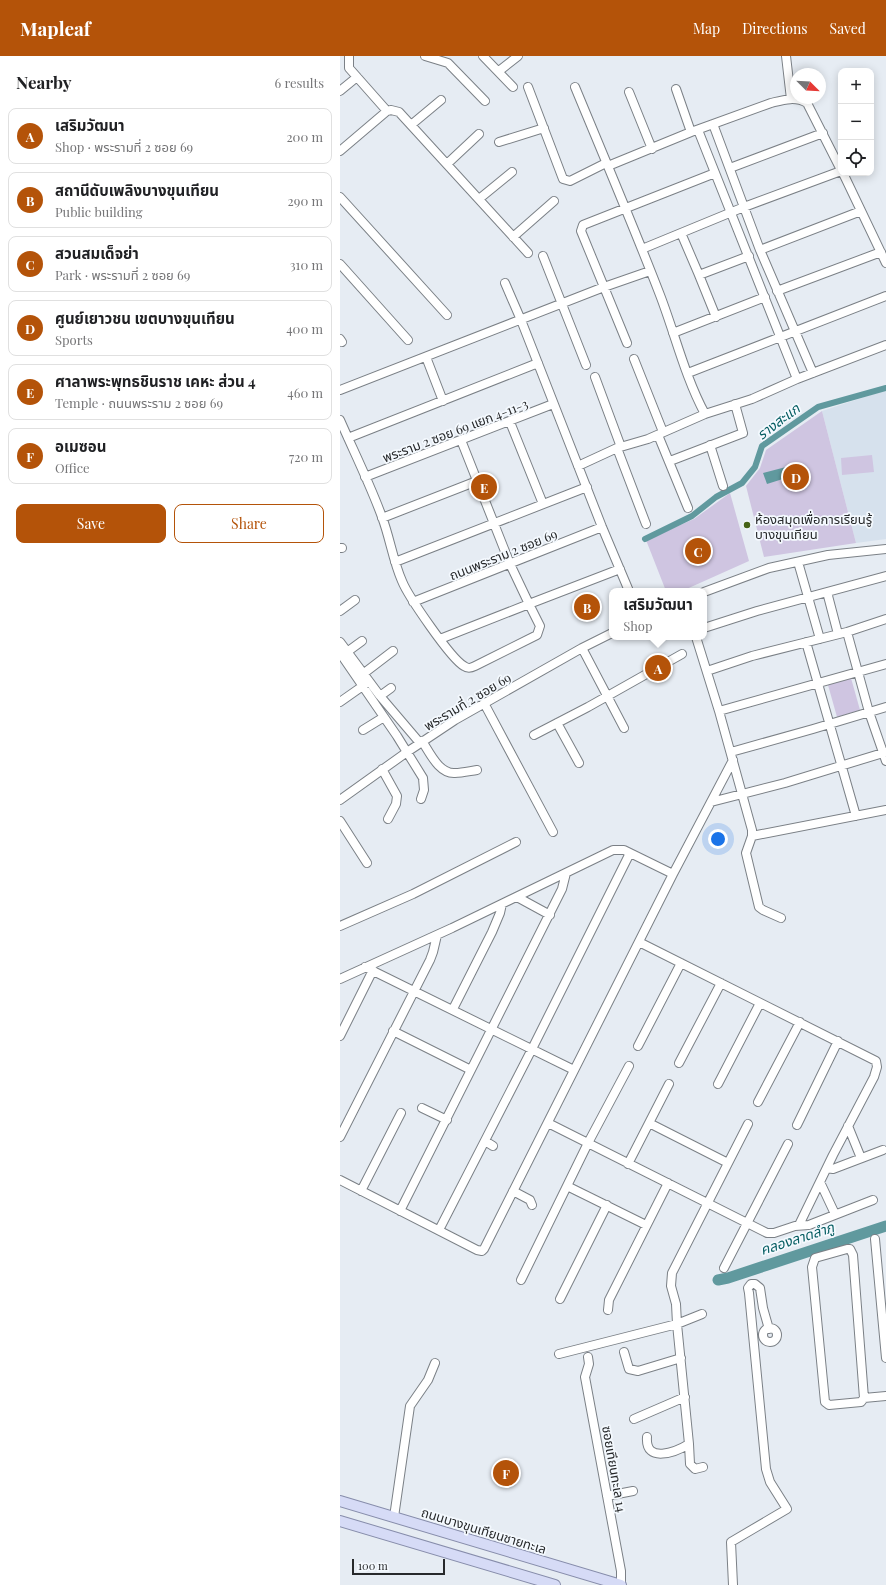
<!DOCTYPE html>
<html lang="en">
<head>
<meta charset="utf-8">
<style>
  :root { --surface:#fff; --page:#f2f2f2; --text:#202124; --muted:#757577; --line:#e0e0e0; --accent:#b45309 }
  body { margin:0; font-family:"Playfair Display","Noto Sans Thai",serif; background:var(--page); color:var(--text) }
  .controls { position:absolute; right:12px; top:12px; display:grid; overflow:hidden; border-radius:8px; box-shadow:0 2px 10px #0003 }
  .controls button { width:36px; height:36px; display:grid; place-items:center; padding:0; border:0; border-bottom:1px solid var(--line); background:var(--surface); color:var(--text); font:20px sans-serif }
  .compass { position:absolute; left:450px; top:12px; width:36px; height:36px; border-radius:50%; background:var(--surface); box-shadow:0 2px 10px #0003; rotate:114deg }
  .scale { position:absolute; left:12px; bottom:10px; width:93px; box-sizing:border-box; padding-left:4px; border:2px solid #27292b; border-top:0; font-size:11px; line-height:14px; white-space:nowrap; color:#27292b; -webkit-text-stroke:3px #f4f9fe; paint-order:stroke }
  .you { position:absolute; left:378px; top:783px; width:14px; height:14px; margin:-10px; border:3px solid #fff; border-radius:50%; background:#1a73e8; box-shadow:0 0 0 6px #1a73e833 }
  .badge { display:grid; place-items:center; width:26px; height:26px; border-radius:50%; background:var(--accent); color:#fff; font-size:13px; font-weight:700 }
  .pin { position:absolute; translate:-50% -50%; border:2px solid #fff; box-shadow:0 1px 4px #0006 }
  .popup { position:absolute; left:269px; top:532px; width:98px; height:52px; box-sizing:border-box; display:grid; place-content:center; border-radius:8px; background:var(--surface); filter:drop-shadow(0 1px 3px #0005); font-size:13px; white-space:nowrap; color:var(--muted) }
  .popup b { font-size:15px; color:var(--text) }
  .popup::after { content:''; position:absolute; left:50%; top:100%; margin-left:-8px; border:8px solid transparent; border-top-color:var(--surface) }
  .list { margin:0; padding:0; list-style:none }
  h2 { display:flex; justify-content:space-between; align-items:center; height:52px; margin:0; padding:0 16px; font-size:17px }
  h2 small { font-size:13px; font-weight:400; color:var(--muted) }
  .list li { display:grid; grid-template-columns:26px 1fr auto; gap:12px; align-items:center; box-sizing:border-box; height:56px; margin:0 8px 8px; padding:0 8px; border:1px solid var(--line); border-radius:8px }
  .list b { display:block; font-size:15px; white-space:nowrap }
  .list p { margin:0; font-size:13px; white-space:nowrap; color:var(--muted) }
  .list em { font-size:13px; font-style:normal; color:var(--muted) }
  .actions { display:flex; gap:8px; padding:12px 16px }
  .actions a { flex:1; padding:9px 0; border:1px solid var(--accent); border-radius:8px; text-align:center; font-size:14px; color:var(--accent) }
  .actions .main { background:var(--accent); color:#fff }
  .icon { flex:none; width:22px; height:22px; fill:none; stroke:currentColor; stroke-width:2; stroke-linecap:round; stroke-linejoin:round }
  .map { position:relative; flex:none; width:546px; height:1529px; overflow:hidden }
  header { display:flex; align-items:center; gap:24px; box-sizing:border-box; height:56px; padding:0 20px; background:var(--accent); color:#fff }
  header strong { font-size:19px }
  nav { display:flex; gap:22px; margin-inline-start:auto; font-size:14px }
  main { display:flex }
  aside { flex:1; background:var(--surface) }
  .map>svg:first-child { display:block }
  .built { fill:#d6e1ed }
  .green { fill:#cfc5e1 }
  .water { fill:#60999e }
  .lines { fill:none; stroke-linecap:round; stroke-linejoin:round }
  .canal { stroke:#60999e; stroke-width:6 }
  .river { stroke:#60999e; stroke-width:11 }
  .minor-casing { stroke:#7b8086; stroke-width:10 }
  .major-casing { stroke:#878dab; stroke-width:12 }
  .minor { stroke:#fff; stroke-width:8 }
  .major { stroke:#d6dbf6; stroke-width:10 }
  .poi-dot { fill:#476417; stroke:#f4f9fe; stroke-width:1.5 }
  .labels { text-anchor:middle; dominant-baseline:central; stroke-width:3.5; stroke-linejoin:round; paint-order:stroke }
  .street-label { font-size:13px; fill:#27292b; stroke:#f4f9fe }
  .poi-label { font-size:13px; fill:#27292b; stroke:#f4f9fe; text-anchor:start }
  .water-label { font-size:14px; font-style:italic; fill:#055d62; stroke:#f4f9fe }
</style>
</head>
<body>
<header>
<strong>Mapleaf</strong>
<nav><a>Map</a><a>Directions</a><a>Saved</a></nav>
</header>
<main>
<aside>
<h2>Nearby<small>6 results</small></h2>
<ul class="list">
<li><span class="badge">A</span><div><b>เสริมวัฒนา</b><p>Shop · พระรามที่ 2 ซอย 69</p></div><em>200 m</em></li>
<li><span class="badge">B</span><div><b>สถานีดับเพลิงบางขุนเทียน</b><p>Public building</p></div><em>290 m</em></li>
<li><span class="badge">C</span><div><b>สวนสมเด็จย่า</b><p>Park · พระรามที่ 2 ซอย 69</p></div><em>310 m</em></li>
<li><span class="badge">D</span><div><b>ศูนย์เยาวชน เขตบางขุนเทียน</b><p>Sports</p></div><em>400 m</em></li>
<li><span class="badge">E</span><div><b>ศาลาพระพุทธชินราช เคหะ ส่วน 4</b><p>Temple · ถนนพระราม 2 ซอย 69</p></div><em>460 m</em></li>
<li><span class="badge">F</span><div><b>อเมซอน</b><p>Office</p></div><em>720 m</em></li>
</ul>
<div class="actions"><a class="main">Save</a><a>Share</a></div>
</aside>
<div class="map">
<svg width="546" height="1529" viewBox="0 0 546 1529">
  <rect width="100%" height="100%" fill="#e6ecf3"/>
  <!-- built -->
  <path class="built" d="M546,334V483L516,487L482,355Z"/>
  <!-- green -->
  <path class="green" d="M482,355L516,487L424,501L406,430L420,412L426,394Z
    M532,399L534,416L502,419L501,402Z
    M390,437L409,505L342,535H326L306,484L354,463Z
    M511,622L520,654L497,661L488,629Z"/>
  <!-- water -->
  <path class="water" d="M446,411L449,421L427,428L423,417Z"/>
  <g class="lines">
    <!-- canal -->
    <path class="canal" d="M305,483L352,460L376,441L402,427L415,411L422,390L478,351L546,332"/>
    <!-- river -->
    <path class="river" d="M378,1224L388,1222L546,1170"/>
    <!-- minor casing -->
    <g class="minor-casing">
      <path id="minor" d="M9,0V12L47,55
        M85,0L108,7L145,45
        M143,0L173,31
        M446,0L451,43
        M159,15L178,0
        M188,31L223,123L230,125L266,107
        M235,31C264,101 293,169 320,239C335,278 345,321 365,358
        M336,33L351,76
        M0,35L17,21
        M289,36L312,93
        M373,68L420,194L473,317
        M71,69L101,44
        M358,74L457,323
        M159,86L204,72
        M0,95L47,55L51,54L59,56L188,197
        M107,108L139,78
        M268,110L351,76L431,47C443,44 455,40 467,47L501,114
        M390,112L483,77
        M503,117L546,207
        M0,141L107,259
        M139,143L172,116
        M341,177L359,219L409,200
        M173,181L214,145
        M302,193L404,151L501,115
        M420,194L521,155
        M203,200L246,309
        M0,208L68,284
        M359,219L376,261
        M165,227L181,264L262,471L289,535
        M437,235L541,196
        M333,277L425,241
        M0,283L2,286
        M287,287L241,175L243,169L375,117
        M86,301L103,345
        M294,303L323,376
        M348,317L546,240
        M255,321L281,391
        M0,334L264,231L310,215
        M0,364C14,396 30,428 42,461C50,482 53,505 62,525C68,540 111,603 124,610C128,613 131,612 135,610L197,579L200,570L189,548L280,513
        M170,366L203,448
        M318,379L348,452
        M8,382L198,307
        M370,389L383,430
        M277,392L306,468
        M330,405L403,377L395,348
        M238,410L277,392L308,383L365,358L412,343L457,323L546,289
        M25,421L213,348
        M42,462L137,425
        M0,492H2
        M55,506L247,431
        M458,506L480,583
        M364,536L429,512L488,499L546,493
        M487,536L498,578
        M73,546L262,471
        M0,555L15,544
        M364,572L417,555L546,520
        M507,576L529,656L546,705
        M356,581L379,655L412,774V780L406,797L419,851L423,854L441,862
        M100,583L189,548L170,508L121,384
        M0,586L40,640L80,687
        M466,586L516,760
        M242,592L284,672
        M7,596L22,585
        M0,597L57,680L83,722L84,734L81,743
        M367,615L412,600L507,576L546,563
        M19,621L53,595
        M40,640L51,632
        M0,646L27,627
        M144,647L213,776
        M379,655L546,608
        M217,667L239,707
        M23,674L44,661
        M194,679L248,651L342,598
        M82,685C90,697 99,718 115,717C122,717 130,715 137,714
        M391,696L473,673L546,651
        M42,713L57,740L56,748L48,763
        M0,744L67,696L115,664L242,592L272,577
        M371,746L445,727L546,696
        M0,765L27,807
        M412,780L546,754
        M177,841L210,859
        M0,870L73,838L176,786
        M299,886L536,1005L537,1011L534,1021L493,1099L459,1169
        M25,911L234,1014
        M0,923L112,872L273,794H284L333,818
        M113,953L152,876L160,857L162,848
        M53,975L131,1014
        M0,980L33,914
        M298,990L341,907
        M339,1007L381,927
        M378,1028L420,947
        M418,1046L460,966
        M82,1052L107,1064
        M208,1067L427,1177H434L455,1170L469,1169L533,1144
        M309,1067L388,1107
        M457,1069L498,985
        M508,1070L521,1102
        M0,1081L90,904L93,896L97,879
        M145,1085L153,1090
        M288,1108L329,1028
        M487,1112L493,1113L543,1094
        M0,1124L137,1194L142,1195L144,1193L333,818L393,704
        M480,1126L495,1158
        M227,1130L306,1169
        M21,1135L61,1057
        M173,1135L190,1144L192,1149
        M60,1155L222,833L226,817
        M99,1174L192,993L290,797
        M535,1183L546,1302
        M384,1212L448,1088
        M181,1224L248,1087L289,1010
        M220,1243L267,1149
        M268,1254L269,1244L328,1127
        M423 1279a7 7 0 1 1 14 0a7 7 0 1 1-14 0Z
        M284,1296L289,1313L298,1315L341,1302
        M219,1298L337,1268L362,1258
        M248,1301L249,1308L245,1321L281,1515V1529
        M524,1342L513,1199L510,1193H507L475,1202L472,1211L485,1346L489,1349L521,1346L524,1342L546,1340
        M294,1363L345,1341
        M307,1381C305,1408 336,1396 349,1388L337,1268L336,1248L331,1230L332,1217L408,1068
        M349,1388L350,1408L355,1413L363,1411
        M267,1440L293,1435
        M54,1461L70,1350L88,1324L95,1307
        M393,1529L391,1486L447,1453L430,1426L426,1413L409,1237L408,1232L411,1228H415L420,1232L423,1252L429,1273"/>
    </g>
    <!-- major casing -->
    <g class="major-casing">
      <path id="major" d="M0,1445L281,1529
        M0,1465L215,1529"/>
    </g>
    <!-- minor -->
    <use href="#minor" class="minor"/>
    <!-- major -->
    <use href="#major" class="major"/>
  </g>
  <!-- markers -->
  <circle class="poi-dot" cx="407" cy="469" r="4"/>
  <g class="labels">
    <!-- street labels -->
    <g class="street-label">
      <text transform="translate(115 374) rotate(-21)">พระราม 2 ซอย 69 แยก 4-11-3</text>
      <text transform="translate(163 498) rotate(-22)">ถนนพระราม 2 ซอย 69</text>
      <text transform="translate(127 645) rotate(-31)">พระรามที่ 2 ซอย 69</text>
      <text transform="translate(275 1413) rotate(80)">ซอยเทียนทะเล 14</text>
      <text transform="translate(144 1474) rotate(17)">ถนนบางขุนเทียนชายทะเล</text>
    </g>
    <!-- poi labels -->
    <g class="poi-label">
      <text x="415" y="462">ห้องสมุดเพื่อการเรียนรู้<tspan x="415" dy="15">บางขุนเทียน</tspan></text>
    </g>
    <!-- water labels -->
    <g class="water-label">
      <text transform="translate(438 365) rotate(-37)">รางสะแก</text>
      <text transform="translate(457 1182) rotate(-18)">คลองลาดลำภู</text>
    </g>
  </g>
</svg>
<div class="controls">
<button>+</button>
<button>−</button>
<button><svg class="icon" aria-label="locate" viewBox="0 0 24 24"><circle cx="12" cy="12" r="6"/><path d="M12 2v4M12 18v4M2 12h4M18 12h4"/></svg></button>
</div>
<svg class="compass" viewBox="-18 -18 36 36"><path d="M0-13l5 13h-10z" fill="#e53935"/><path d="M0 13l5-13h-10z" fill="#757577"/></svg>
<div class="scale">100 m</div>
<div class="you"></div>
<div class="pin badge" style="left:318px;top:612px">A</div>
<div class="popup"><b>เสริมวัฒนา</b>Shop</div>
<div class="pin badge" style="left:247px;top:551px">B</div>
<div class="pin badge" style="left:358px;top:495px">C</div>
<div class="pin badge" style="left:456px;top:421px">D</div>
<div class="pin badge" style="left:144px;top:431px">E</div>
<div class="pin badge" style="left:166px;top:1417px">F</div>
</div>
</main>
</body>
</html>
